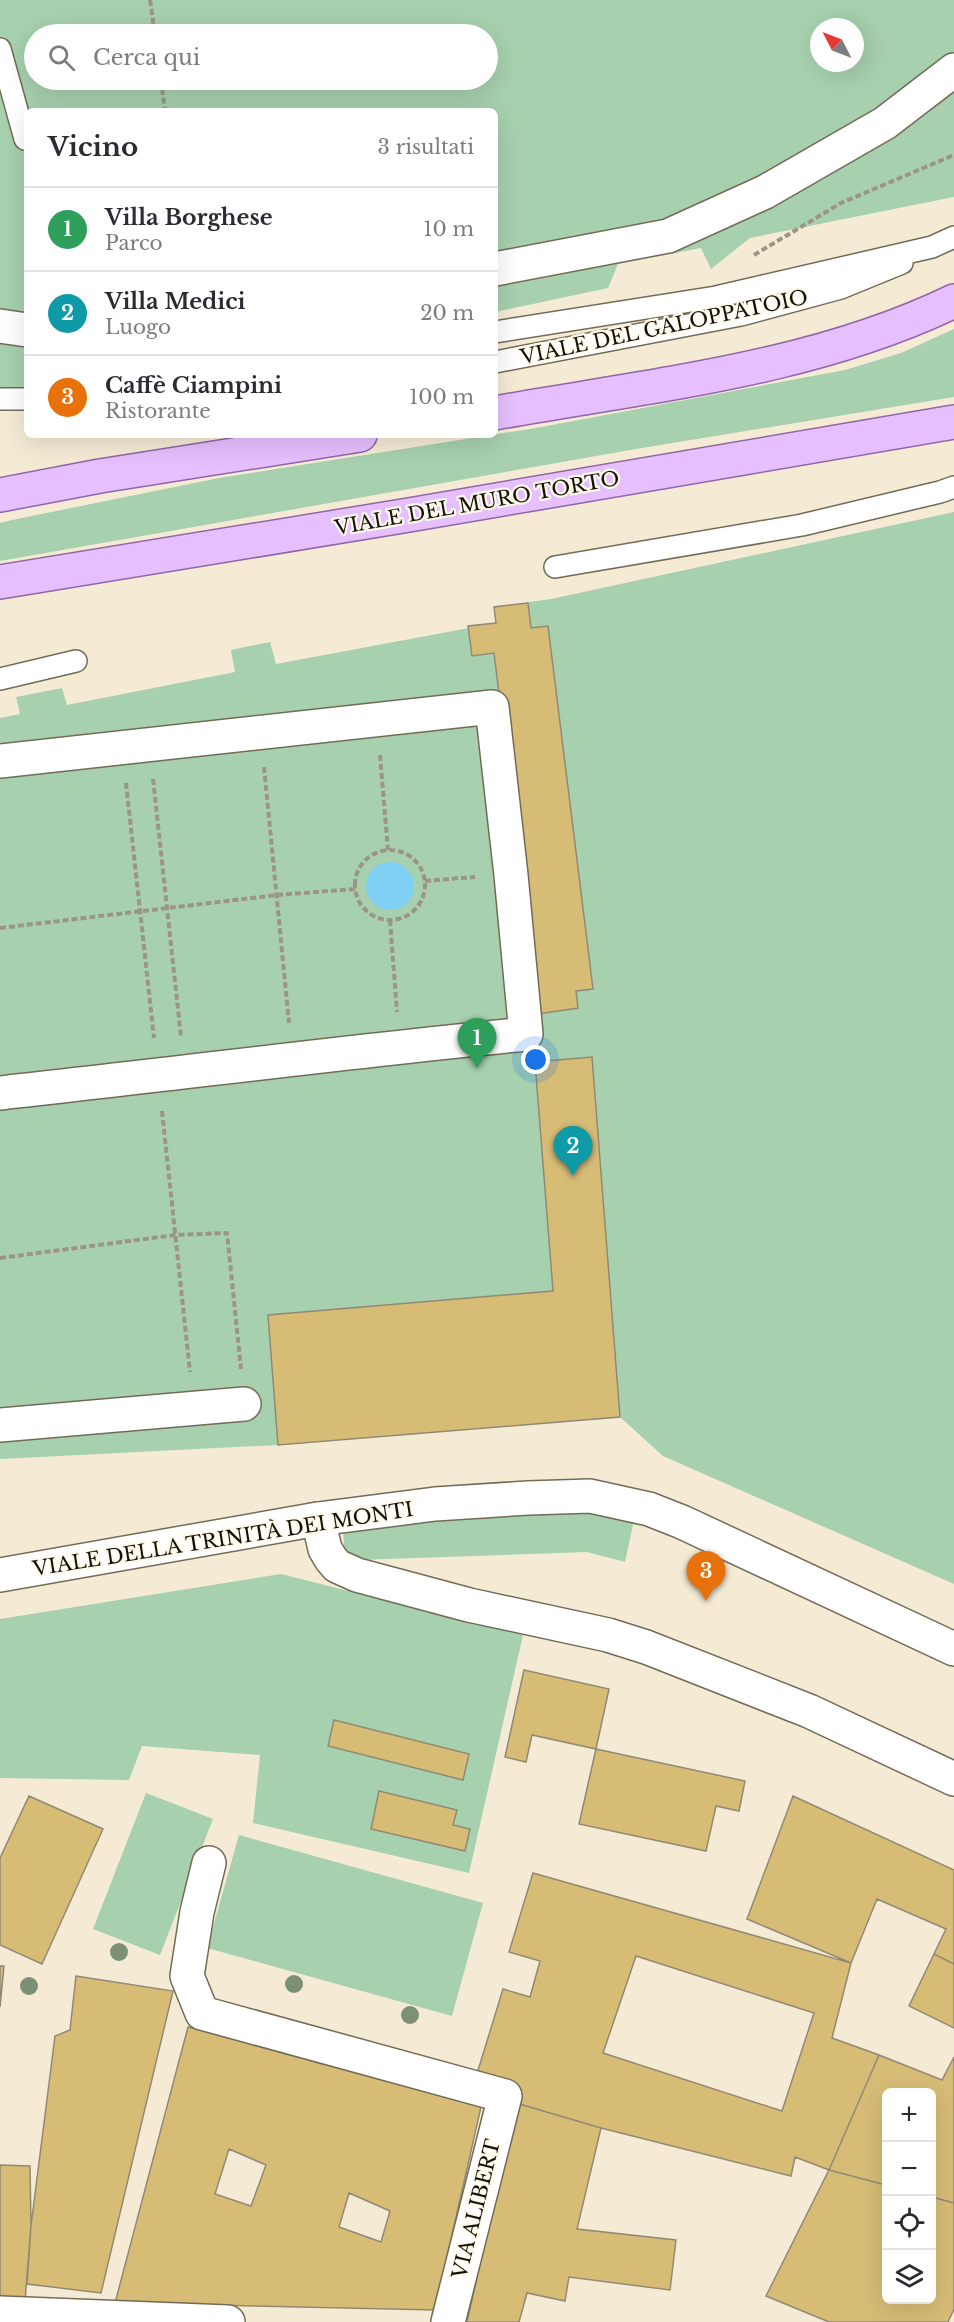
<!DOCTYPE html>
<html lang="it">
<head>
<meta charset="utf-8">
<style>
  :root { --surface:#fff; --page:#f2f2f3; --text:#2b2b33; --muted:#7c7c81; --line:#e1e1e2; --accent:#206557 }
  body { margin:0; font-family:"Libre Baskerville",serif; background:var(--page); color:var(--text) }
  .controls { position:absolute; right:18px; bottom:18px; display:grid; overflow:hidden; border-radius:9px; box-shadow:0 6px 24px #0002 }
  .controls button { width:54px; height:54px; display:grid; place-items:center; padding:0; border:0; border-bottom:2px solid var(--line); background:var(--surface); color:var(--text); font:30px sans-serif }
  .compass { position:absolute; left:810px; top:18px; width:54px; height:54px; border-radius:50%; background:var(--surface); box-shadow:0 6px 24px #0002; rotate:312deg }
  .you { position:absolute; left:536px; top:1060px; width:21px; height:21px; margin:-15px; border:4px solid #fff; border-radius:50%; background:#1a73e8; box-shadow:0 0 0 9px #1a73e833 }
  .badge { display:grid; place-items:center; width:39px; height:39px; border-radius:50%; background:var(--accent); color:#fff; font-size:20px; font-weight:700 }
  .pin { position:absolute; translate:-50% -50px; filter:drop-shadow(0 2px 3px #0008) }
  .pin::after { content:''; position:absolute; top:32px; width:21px; height:18px; background:inherit; clip-path:polygon(0 0,100% 0,50% 100%) }
  .list { margin:0; padding:0; list-style:none }
  h2 { display:flex; justify-content:space-between; align-items:center; height:78px; margin:0; padding:0 24px; font-size:26px }
  h2 small { font-size:20px; font-weight:400; color:var(--muted) }
  .list li { display:grid; grid-template-columns:39px 1fr auto; gap:18px; align-items:center; box-sizing:border-box; height:84px; padding:0 24px; border-top:2px solid var(--line) }
  .list b { display:block; font-size:22px; white-space:nowrap }
  .list p { margin:0; font-size:20px; white-space:nowrap; color:var(--muted) }
  .list em { font-size:20px; font-style:normal; color:var(--muted) }
  .icon { flex:none; width:33px; height:33px; fill:none; stroke:currentColor; stroke-width:2; stroke-linecap:round; stroke-linejoin:round }
  .map { position:relative; flex:none; width:954px; height:2322px; overflow:hidden }
  .search { position:absolute; background:var(--surface); box-shadow:0 6px 24px #0002; left:24px; top:24px; width:474px; height:66px; display:flex; align-items:center; gap:15px; box-sizing:border-box; padding:0 21px; border-radius:33px; color:var(--muted); font-size:22px }
  .panel { position:absolute; background:var(--surface); box-shadow:0 6px 24px #0002; left:24px; top:108px; width:474px; height:330px; border-radius:9px }
  .map>svg:first-child { display:block }
  .green { fill:#a6d0ae; fill-rule:evenodd }
  .water { fill:#7fcff4 }
  .building { fill:#d7bc76; stroke:#928975; stroke-width:1.5; fill-rule:evenodd }
  .lines { fill:none; stroke-linecap:round; stroke-linejoin:round }
  .service-casing { stroke:#736b57; stroke-width:24 }
  .pedestrian-casing { stroke:#736b57; stroke-width:36 }
  .minor-casing { stroke:#736b57; stroke-width:36 }
  .tertiary-casing { stroke:#736b57; stroke-width:36 }
  .primary-casing { stroke:#9166a8; stroke-width:36 }
  .path { stroke:#9c9584; stroke-width:4; stroke-dasharray:6 3; stroke-linecap:butt }
  .service { stroke:#fff; stroke-width:21 }
  .pedestrian { stroke:#fff; stroke-width:33 }
  .minor { stroke:#fff; stroke-width:33 }
  .tertiary { stroke:#fff; stroke-width:33 }
  .primary { stroke:#e6bffe; stroke-width:33 }
  .tree { fill:#7b9074 }
  .labels { text-anchor:middle; dominant-baseline:central; stroke-width:4.5; stroke-linejoin:round; paint-order:stroke }
  .street-label { font-size:20px; fill:#141109; stroke:#fef9eb }
</style>
</head>
<body>
<div class="map">
<svg width="954" height="2322" viewBox="0 0 954 2322">
  <rect width="100%" height="100%" fill="#f5ebd5"/>
  <!-- green -->
  <path class="green" d="M0,0H954V197L750,238L711,269L701,248L618,264L608,288L495,312V111H27V398L0,403ZM819,27H855V63H819ZM34,34H488V80H34Z
    M954,329V397L636,449L0,561V523L12,520L219,478L536,428L845,370L901,353Z
    M954,512V1584L663,1456L620,1417L278,1445L0,1459V718L20,714L16,697L62,688L67,705L235,672L231,650L270,642L276,664L496,623L494,607L551,599Z
    M579,1509L634,1520L625,1562L587,1552L358,1560L344,1548L343,1525Z
    M281,1574L523,1635L469,1873L253,1823L260,1755L142,1746L129,1780L0,1778V1619Z
    M146,1793L213,1819L160,1955L93,1929Z
    M239,1835L483,1903L452,2016L207,1948Z"/>
  <!-- water -->
  <path class="water" d="M366 886a24 24 0 1 1 48 0a24 24 0 1 1-48 0Z"/>
  <!-- building -->
  <path class="building" d="M528,603L531,628L548,626L593,989L576,991L578,1008L538,1014L494,653L472,656L468,626L496,623L494,607Z
    M592,1057L620,1417L278,1445L268,1315L553,1291L535,1062Z
    M524,1670L609,1689L596,1749L532,1735L526,1762L505,1757Z
    M334,1720L469,1754L463,1780L328,1746Z
    M596,1749L745,1781L739,1811L716,1806L706,1851L579,1824Z
    M379,1791L457,1810L453,1825L470,1829L465,1851L371,1829Z
    M29,1796L103,1829L42,1964L0,1945V1858Z
    M793,1796L954,1870V1964L934,1954L946,1929L877,1899L851,1963L747,1919Z
    M533,1873L851,1963L832,2038L879,2055L829,2170L795,2157L791,2176L601,2128L516,2103L520,2090L476,2077L503,1989L530,1997L540,1961L509,1952ZM636,1956L814,2013L782,2111L603,2053Z
    M934,1954L954,1964V2028L909,2006Z
    M0,1966H4L0,2007Z
    M76,1976L173,1991L101,2293L27,2284L31,2226L55,2036L70,2030Z
    M188,2027L481,2107L435,2310L115,2303ZM229,2149L266,2165L251,2206L215,2194ZM349,2193L390,2211L381,2242L339,2227Z
    M879,2055L942,2080L954,2057V2203L932,2197V2092H886V2185L829,2170Z
    M516,2103L601,2128L577,2229L676,2240L670,2290L569,2277L565,2301L527,2293L519,2322H467Z
    M0,2165L30,2166L31,2226L25,2301L0,2299Z
    M829,2170L886,2185V2300H932V2197L954,2203V2309L948,2322H829L766,2296Z"/>
  <g class="lines">
    <!-- service casing -->
    <g class="service-casing">
      <path id="service" d="M0,49L25,139
        M495,332L716,297L932,247L954,237
        M495,362L741,315L841,288L902,263
        M0,399H27
        M555,567L802,525L940,492L954,487
        M0,679L76,661"/>
    </g>
    <!-- pedestrian casing -->
    <g class="pedestrian-casing">
      <path id="pedestrian" d="M495,269L668,236L765,192L885,123L954,70
        M0,326L27,330
        M0,761L492,707L511,875L526,1034C350,1051 175,1074 0,1093
        M0,1425L244,1404
        M209,1863L197,1912L187,1976L202,2013L505,2096L448,2322
        M0,2313L228,2322"/>
    </g>
    <!-- minor casing -->
    <g class="minor-casing">
      <path id="minor" d="M318,1519L325,1549L331,1559L337,1566L357,1575L469,1605L608,1635L646,1647L809,1711L954,1779"/>
    </g>
    <!-- tertiary casing -->
    <g class="tertiary-casing">
      <path id="tertiary" d="M0,1575L318,1519L435,1504L528,1498L590,1496L649,1509L682,1522L954,1649"/>
    </g>
    <!-- primary casing -->
    <g class="primary-casing">
      <path id="primary" d="M495,413C650,385 811,370 954,301
        M0,495L100,476L360,435
        M0,582L409,515L954,422"/>
    </g>
    <!-- path -->
    <path class="path" d="M150,0L155,34
      M161,80L165,111
      M754,255L841,203L954,155
      M380,755L388,850
      M264,767L289,1023
      M153,779L181,1037
      M126,783L154,1038
      M355 885a35 35 0 1 1 70 0a35 35 0 1 1-70 0Z
      M425,881L475,877
      M390,920L397,1012
      M0,928L277,895L355,889
      M162,1111L190,1372
      M0,1258L175,1235L227,1233L241,1369"/>
    <!-- service -->
    <use href="#service" class="service"/>
    <!-- pedestrian -->
    <use href="#pedestrian" class="pedestrian"/>
    <!-- minor -->
    <use href="#minor" class="minor"/>
    <!-- tertiary -->
    <use href="#tertiary" class="tertiary"/>
    <!-- primary -->
    <use href="#primary" class="primary"/>
  </g>
  <!-- trees -->
  <g class="tree">
    <circle cx="119" cy="1952" r="9"/>
    <circle cx="294" cy="1984" r="9"/>
    <circle cx="29" cy="1986" r="9"/>
    <circle cx="410" cy="2015" r="9"/>
  </g>
  <g class="labels">
    <!-- street labels -->
    <g class="street-label">
      <text transform="translate(664 327) rotate(-12)">VIALE DEL GALOPPATOIO</text>
      <text transform="translate(477 503) rotate(-10)">VIALE DEL MURO TORTO</text>
      <text transform="translate(223 1539) rotate(-9)">VIALE DELLA TRINITÀ DEI MONTI</text>
      <text transform="translate(476 2209) rotate(-76)">VIA ALIBERT</text>
    </g>
  </g>
</svg>
<div class="controls">
<button>+</button>
<button>−</button>
<button><svg class="icon" aria-label="locate" viewBox="0 0 24 24"><circle cx="12" cy="12" r="6"/><path d="M12 2v4M12 18v4M2 12h4M18 12h4"/></svg></button>
<button><svg class="icon" aria-label="layers" viewBox="0 0 24 24"><path d="M12 4l9 5-9 5-9-5zM3 14l9 5 9-5"/></svg></button>
</div>
<svg class="compass" viewBox="-18 -18 36 36"><path d="M0-13l5 13h-10z" fill="#e53935"/><path d="M0 13l5-13h-10z" fill="#7c7c81"/></svg>
<div class="you"></div>
<div class="pin badge" style="left:477px;top:1068px;background:#2e9e5b">1</div>
<div class="pin badge" style="left:573px;top:1176px;background:#0f9aa8">2</div>
<div class="pin badge" style="left:706px;top:1601px;background:#e8710a">3</div>
<div class="search"><svg class="icon" aria-label="search" viewBox="0 0 24 24"><circle cx="10" cy="10" r="6"/><path d="M15 15l6 6"/></svg>Cerca qui</div>
<section class="panel">
<h2>Vicino<small>3 risultati</small></h2>
<ul class="list">
<li><span class="badge" style="background:#2e9e5b">1</span><div><b>Villa Borghese</b><p>Parco</p></div><em>10 m</em></li>
<li><span class="badge" style="background:#0f9aa8">2</span><div><b>Villa Medici</b><p>Luogo</p></div><em>20 m</em></li>
<li><span class="badge" style="background:#e8710a">3</span><div><b>Caffè Ciampini</b><p>Ristorante</p></div><em>100 m</em></li>
</ul>
</section>
</div>
</body>
</html>
